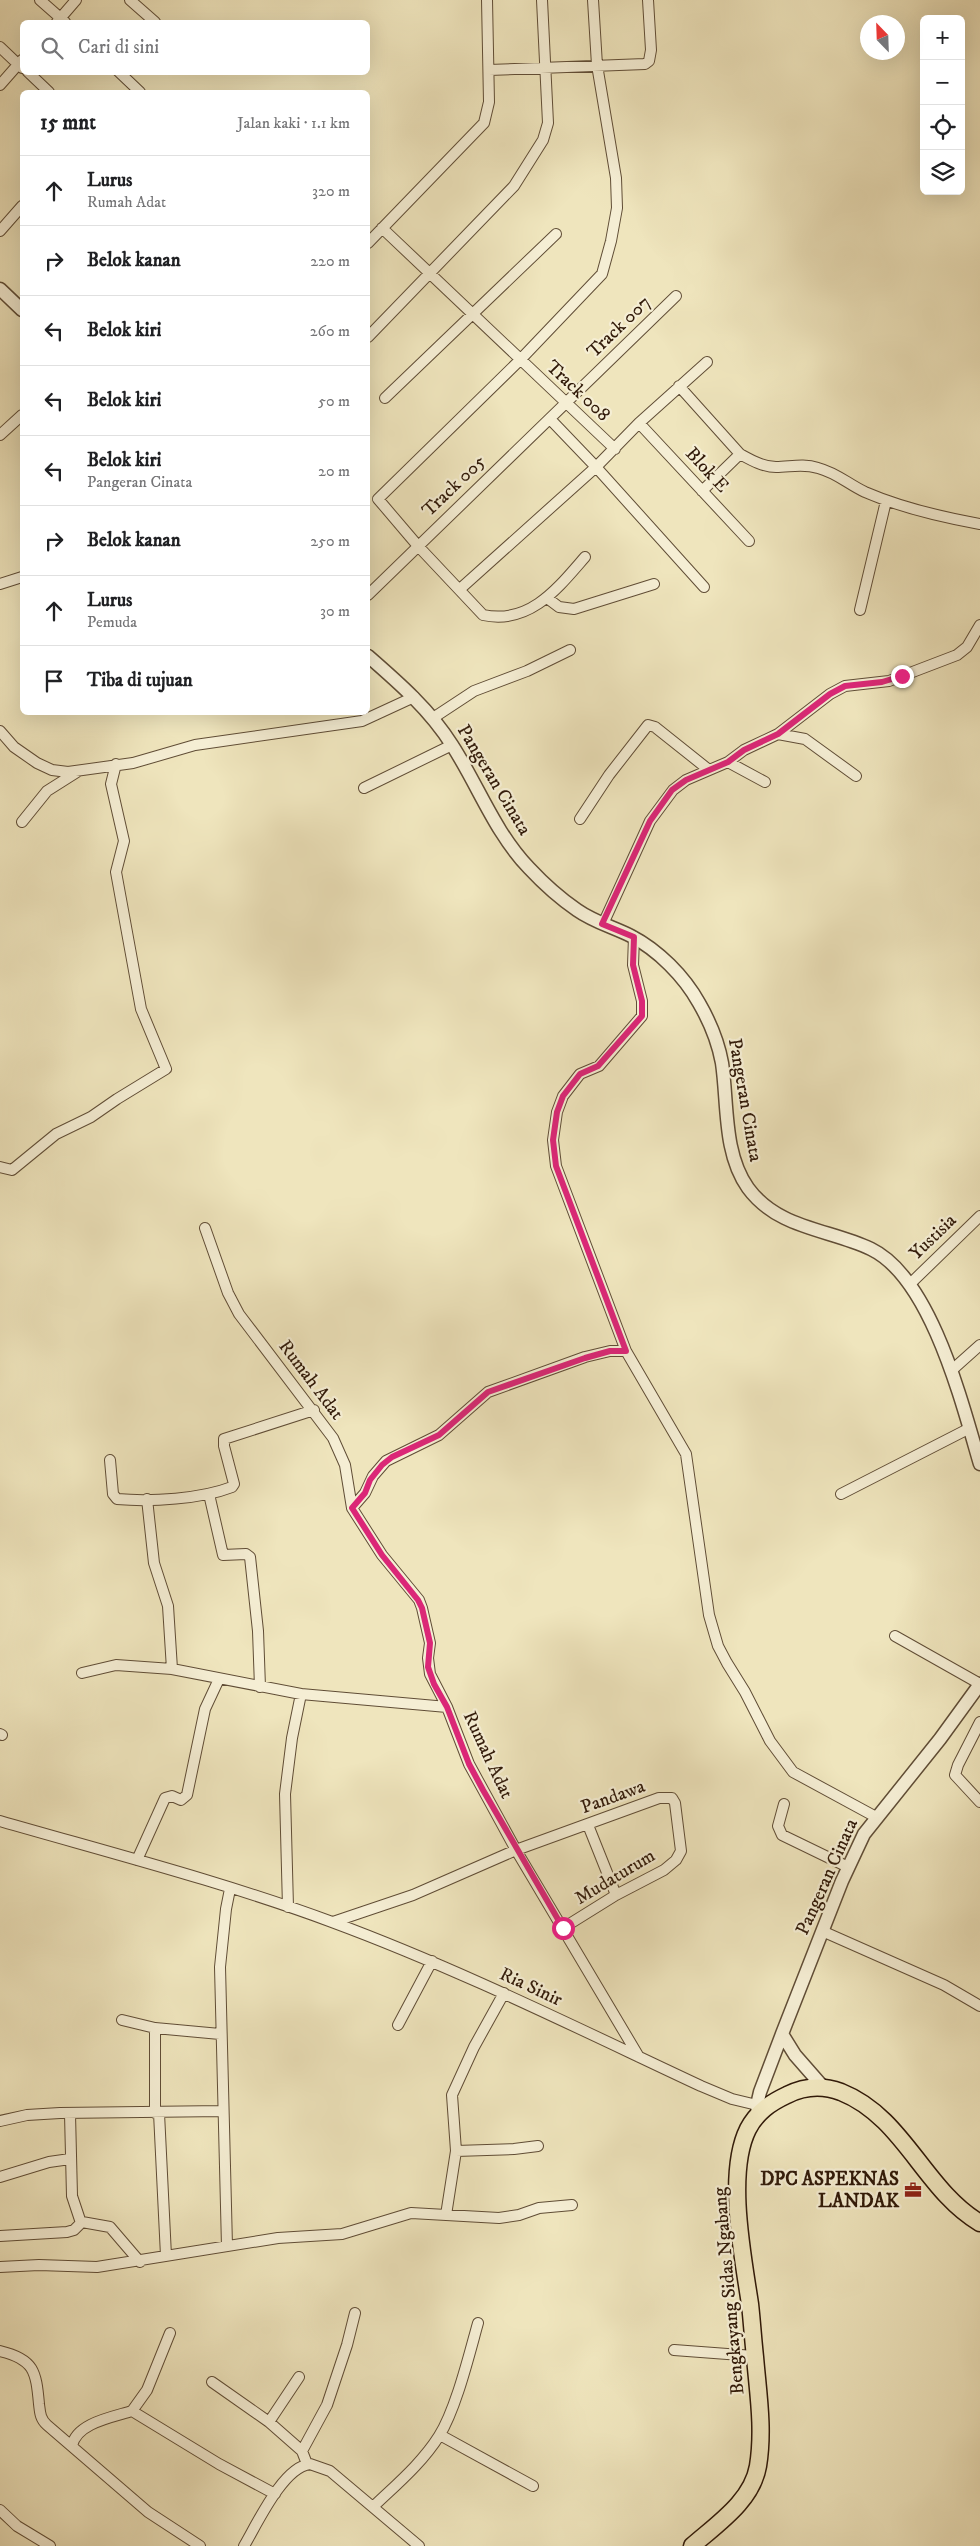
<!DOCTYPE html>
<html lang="id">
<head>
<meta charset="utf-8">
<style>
  :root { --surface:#fff; --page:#f6f6f6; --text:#202124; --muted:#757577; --line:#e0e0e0 }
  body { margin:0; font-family:"IM FELL DW Pica",serif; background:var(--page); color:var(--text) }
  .controls { position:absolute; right:15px; top:15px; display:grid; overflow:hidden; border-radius:8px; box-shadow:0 5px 20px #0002 }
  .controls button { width:45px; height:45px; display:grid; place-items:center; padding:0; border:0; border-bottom:1px solid var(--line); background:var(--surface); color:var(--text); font:25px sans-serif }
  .compass { position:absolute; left:860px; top:15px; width:45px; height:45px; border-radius:50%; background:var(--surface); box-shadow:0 5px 20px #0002; rotate:337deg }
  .stop { position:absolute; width:15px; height:15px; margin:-11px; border:4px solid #db2777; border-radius:50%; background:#fff }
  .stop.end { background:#db2777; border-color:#fff; box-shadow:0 1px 5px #0008 }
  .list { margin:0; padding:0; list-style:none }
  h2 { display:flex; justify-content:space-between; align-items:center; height:65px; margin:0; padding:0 20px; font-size:21px }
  h2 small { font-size:16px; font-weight:400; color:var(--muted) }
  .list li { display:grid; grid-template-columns:32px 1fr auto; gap:15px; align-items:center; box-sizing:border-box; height:70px; padding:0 20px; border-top:1px solid var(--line) }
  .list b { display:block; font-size:19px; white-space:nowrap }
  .list p { margin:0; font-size:16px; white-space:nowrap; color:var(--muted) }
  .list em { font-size:16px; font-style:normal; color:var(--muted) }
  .icon { flex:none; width:28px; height:28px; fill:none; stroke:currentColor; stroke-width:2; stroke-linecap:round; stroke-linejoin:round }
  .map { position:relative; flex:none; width:980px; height:2546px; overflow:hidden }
  .search { position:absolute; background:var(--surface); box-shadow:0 5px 20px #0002; left:20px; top:20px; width:350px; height:55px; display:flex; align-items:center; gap:12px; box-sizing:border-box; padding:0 18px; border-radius:8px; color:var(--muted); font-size:19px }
  .panel { position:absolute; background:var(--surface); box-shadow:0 5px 20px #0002; left:20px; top:90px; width:350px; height:625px; border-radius:8px }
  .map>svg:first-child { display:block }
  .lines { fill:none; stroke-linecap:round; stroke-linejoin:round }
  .minor-casing { stroke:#604d36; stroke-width:12 }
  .tertiary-casing { stroke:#604d36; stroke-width:15 }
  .trunk-casing { stroke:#311a09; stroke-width:19 }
  .minor { stroke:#f5eed4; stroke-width:10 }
  .tertiary { stroke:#f5eed4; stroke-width:12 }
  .trunk { stroke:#efe5bd; stroke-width:16 }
  .route { stroke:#db2777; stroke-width:6 }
  .labels { text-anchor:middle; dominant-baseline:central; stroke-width:4.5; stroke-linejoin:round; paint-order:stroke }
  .street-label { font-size:19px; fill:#311a09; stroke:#f5eed4 }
  .poi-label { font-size:19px; font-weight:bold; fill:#311a09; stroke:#f5eed4; text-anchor:end }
</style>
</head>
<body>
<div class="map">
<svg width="980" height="2546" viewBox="0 0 980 2546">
  <rect width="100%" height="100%" fill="#efe5bd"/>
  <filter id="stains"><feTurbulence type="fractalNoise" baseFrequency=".004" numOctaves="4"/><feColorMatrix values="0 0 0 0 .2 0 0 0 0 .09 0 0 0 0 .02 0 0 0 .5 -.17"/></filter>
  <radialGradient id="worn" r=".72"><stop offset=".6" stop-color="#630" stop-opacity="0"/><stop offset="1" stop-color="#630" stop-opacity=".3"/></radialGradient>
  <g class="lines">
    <!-- minor casing -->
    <g class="minor-casing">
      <path id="minor" d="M40,0L65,22
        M130,0L155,22
        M57,22L76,0
        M0,47L22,68
        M489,70L645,64L649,61L651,50L648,0
        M28,72L49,92
        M119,72L140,92
        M0,85L22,60
        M382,228L615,449
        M0,231L22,206
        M368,243L484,123L489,102L487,0
        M368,337L514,186L543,140L548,123L542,0
        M679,386L740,454C751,460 763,467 776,467C790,467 803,463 818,468C837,473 848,484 865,492C902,508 941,517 980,524
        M385,398L556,234
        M639,423L749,541
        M0,435L22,415
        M702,491L740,454
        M585,557C558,588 530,625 483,615L418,546L378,499L520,360L602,274L611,241L617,208L616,178L597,65L593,0
        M0,584L22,577
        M704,587L596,467L639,423L707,362
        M460,589L596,467L550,419
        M368,595L676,296
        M547,598L559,607L574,609L654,584
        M860,610L886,501
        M433,718L474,691L527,671L570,650
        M0,731L14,747L37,763L52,770L68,772L133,763L195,745L362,721L414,697
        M778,734L805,739L856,776
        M728,762L765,782
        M364,788L452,745
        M580,819L609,775L648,725L655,727L709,770
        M22,822L47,791L77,772
        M603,924L650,821L673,790L686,780L728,762L744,750L778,734L830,694L845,686L889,681L957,655L967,647L980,625
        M0,1167L12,1170L56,1134L91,1117L117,1099L166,1069L141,1009L116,872L124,841L111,784L116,764
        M205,1228L228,1293L239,1314L333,1438L345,1465L352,1508L382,1555L419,1600L422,1608L430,1643L428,1658L430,1674L447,1707L469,1764L516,1850L639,2057
        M910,1284L980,1216
        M626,1351L556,1166L553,1140L557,1112L563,1096L580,1074L599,1066L642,1016V1001L633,965L634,937
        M952,1370L980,1345
        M110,1460L113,1494L117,1499C151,1502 201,1499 232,1487L234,1484L224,1446V1439L314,1410
        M209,1494L223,1555L246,1554L250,1557L258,1631L260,1687
        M841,1494L970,1428
        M147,1499L154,1563L168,1606L172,1669
        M352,1508L365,1493L373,1476L386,1461L439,1435L488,1392L585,1357L610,1351H626L686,1454L709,1615L718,1646L727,1663L745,1692L770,1741L793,1772L876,1817
        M895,1636L980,1684
        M82,1673L116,1665L172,1669L301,1694L447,1707
        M980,1722L958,1765L955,1775L980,1802
        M0,1734L2,1735
        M784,1804L778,1826L782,1835L848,1867
        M0,1821C111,1853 224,1882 332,1922C459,1969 579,2029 701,2086L732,2099L757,2105
        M588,1825L616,1895
        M137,1860L165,1798L172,1796L181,1800L187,1795L205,1709L219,1679
        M288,1907L285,1794L292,1738L301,1694
        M333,1922L413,1895L516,1850L659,1798H672L675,1803L681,1851L676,1860L664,1870L616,1895L563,1928
        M822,1931L944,1985L980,2006
        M122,2020L155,2028L220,2034
        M398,2025L432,1961
        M155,2028V2113
        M159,2113L166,2256
        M70,2114L72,2196L80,2220L82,2222L110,2227L140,2262
        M0,2121L27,2115L60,2113L223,2111
        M456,2151L514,2149L538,2146
        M0,2177L49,2162L70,2159
        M446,2215L456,2151L452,2095L474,2047L504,1993
        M0,2236L67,2232L74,2230L82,2222
        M227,2246L220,1967L226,1909L230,1889
        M0,2267L39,2265L97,2267L278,2238L342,2234L411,2213L499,2218L519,2215L539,2208L572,2205
        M674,2350L754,2356
        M0,2351C34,2359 36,2371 39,2404C40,2412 40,2419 47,2425L148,2512L200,2546
        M212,2382L269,2422L302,2451
        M132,2411L147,2390L170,2333
        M269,2422L299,2377
        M440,2435L533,2486
        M72,2446C76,2423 113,2417 132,2411L219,2464L275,2494
        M307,2464L302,2451L327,2405L347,2345L355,2313
        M374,2506C397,2484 422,2463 439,2436C456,2409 469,2355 478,2323
        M0,2510L17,2526L50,2546
        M244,2546C257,2524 283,2467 310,2464L330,2471L419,2546"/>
    </g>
    <!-- tertiary casing -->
    <g class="tertiary-casing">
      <path id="tertiary" d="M0,289L22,310
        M368,656C399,683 430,710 452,745C478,785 495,833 529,868C543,883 561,899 577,910C594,922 613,927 631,936C658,950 684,976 699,1003C710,1022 718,1041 722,1063C728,1103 723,1153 748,1188C778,1229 829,1229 871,1249C931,1278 962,1403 980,1464
        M782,2034L795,2055L823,2087
        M758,2113L757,2105L760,2092L782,2034L842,1881L864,1834L940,1739L980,1684"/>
    </g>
    <!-- trunk casing -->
    <g class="trunk-casing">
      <path id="trunk" d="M692,2546C717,2524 752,2501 758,2466C764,2429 758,2393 755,2357C753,2339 752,2322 750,2304C743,2257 726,2173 748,2129C757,2112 770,2103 787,2095C805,2086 822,2085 841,2092C904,2117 924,2190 980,2223"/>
    </g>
    <!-- minor -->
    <use href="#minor" class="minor"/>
    <!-- tertiary -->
    <use href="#tertiary" class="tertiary"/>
    <!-- trunk -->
    <use href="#trunk" class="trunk"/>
  </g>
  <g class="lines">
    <!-- route -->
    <path class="route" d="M563,1928L483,1790L469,1764L447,1707L434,1684L428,1667L430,1643L422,1608L418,1600L382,1555L352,1508L365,1493L370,1480L382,1465L392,1457L439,1435L488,1392L585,1358L610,1351H626L556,1166L553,1140L557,1112L563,1096L580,1074L598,1066L642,1016V1001L633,965L634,937L602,924L650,821L672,790L686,780L728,762L744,750L778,734L830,694L845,686L882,682L902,676"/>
  </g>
  <!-- icons -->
  <defs>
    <g id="office-bare" transform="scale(1.35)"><path d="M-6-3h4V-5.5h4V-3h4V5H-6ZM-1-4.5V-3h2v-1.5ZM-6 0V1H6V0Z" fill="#8f2418" stroke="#f5eed4" stroke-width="2.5" paint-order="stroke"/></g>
  </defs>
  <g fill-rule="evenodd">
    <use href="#office-bare" x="913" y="2190"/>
  </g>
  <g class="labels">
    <!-- street labels -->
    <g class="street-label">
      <text transform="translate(619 327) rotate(-44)">Track 007</text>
      <text transform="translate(578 391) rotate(43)">Track 008</text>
      <text transform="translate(707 470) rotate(47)">Blok E</text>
      <text transform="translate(454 486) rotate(-44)">Track 005</text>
      <text transform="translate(494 780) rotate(59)">Pangeran Cinata</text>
      <text transform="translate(745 1100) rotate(80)">Pangeran Cinata</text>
      <text transform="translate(933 1237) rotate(-44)">Yustisia</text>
      <text transform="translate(311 1380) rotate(53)">Rumah Adat</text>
      <text transform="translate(488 1755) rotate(65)">Rumah Adat</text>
      <text transform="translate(613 1797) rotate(-20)">Pandawa</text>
      <text transform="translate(615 1877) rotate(-31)">Mudaturum</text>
      <text transform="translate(827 1877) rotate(-66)">Pangeran Cinata</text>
      <text transform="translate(531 1987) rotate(25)">Ria Sinir</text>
      <text transform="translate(729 2291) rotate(-95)">Bengkayang Sidas Ngabang</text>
    </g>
    <!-- poi labels -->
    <g class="poi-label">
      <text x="899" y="2179">DPC ASPEKNAS<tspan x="899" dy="22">LANDAK</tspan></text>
    </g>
  </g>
  <rect width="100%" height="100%" filter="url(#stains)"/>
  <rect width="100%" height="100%" fill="url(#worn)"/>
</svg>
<div class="controls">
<button>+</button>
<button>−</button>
<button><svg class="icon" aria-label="locate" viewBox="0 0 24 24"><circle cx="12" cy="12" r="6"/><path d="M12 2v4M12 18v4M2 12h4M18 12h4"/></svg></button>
<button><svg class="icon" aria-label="layers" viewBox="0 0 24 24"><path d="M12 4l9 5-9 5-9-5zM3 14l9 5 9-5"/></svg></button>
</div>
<svg class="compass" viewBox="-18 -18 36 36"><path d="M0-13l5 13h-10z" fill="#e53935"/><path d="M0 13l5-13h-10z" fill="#757577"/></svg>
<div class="stop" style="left:563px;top:1928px"></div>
<div class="stop end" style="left:902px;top:676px"></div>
<div class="search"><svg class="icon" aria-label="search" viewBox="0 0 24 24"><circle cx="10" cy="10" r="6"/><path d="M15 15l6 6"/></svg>Cari di sini</div>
<section class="panel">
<h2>15 mnt<small>Jalan kaki · 1.1 km</small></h2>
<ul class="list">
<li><svg class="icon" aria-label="ahead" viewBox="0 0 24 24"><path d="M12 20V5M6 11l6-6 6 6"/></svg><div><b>Lurus</b><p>Rumah Adat</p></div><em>320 m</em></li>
<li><svg class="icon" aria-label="right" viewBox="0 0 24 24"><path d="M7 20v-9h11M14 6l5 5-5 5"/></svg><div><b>Belok kanan</b></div><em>220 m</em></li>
<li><svg class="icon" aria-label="left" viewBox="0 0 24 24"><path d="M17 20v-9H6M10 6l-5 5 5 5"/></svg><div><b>Belok kiri</b></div><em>260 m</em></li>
<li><svg class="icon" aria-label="left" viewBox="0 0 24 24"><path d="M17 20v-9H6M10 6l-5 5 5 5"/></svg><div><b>Belok kiri</b></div><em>50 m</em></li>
<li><svg class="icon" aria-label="left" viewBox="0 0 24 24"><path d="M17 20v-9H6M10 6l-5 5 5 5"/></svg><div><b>Belok kiri</b><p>Pangeran Cinata</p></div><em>20 m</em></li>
<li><svg class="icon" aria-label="right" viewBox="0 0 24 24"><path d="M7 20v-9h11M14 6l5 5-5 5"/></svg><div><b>Belok kanan</b></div><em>250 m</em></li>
<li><svg class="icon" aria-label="ahead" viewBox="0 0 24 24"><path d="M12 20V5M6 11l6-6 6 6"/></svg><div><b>Lurus</b><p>Pemuda</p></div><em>30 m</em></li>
<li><svg class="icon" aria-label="arrive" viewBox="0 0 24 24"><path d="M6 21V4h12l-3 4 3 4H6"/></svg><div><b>Tiba di tujuan</b></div></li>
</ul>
</section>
</div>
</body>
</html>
